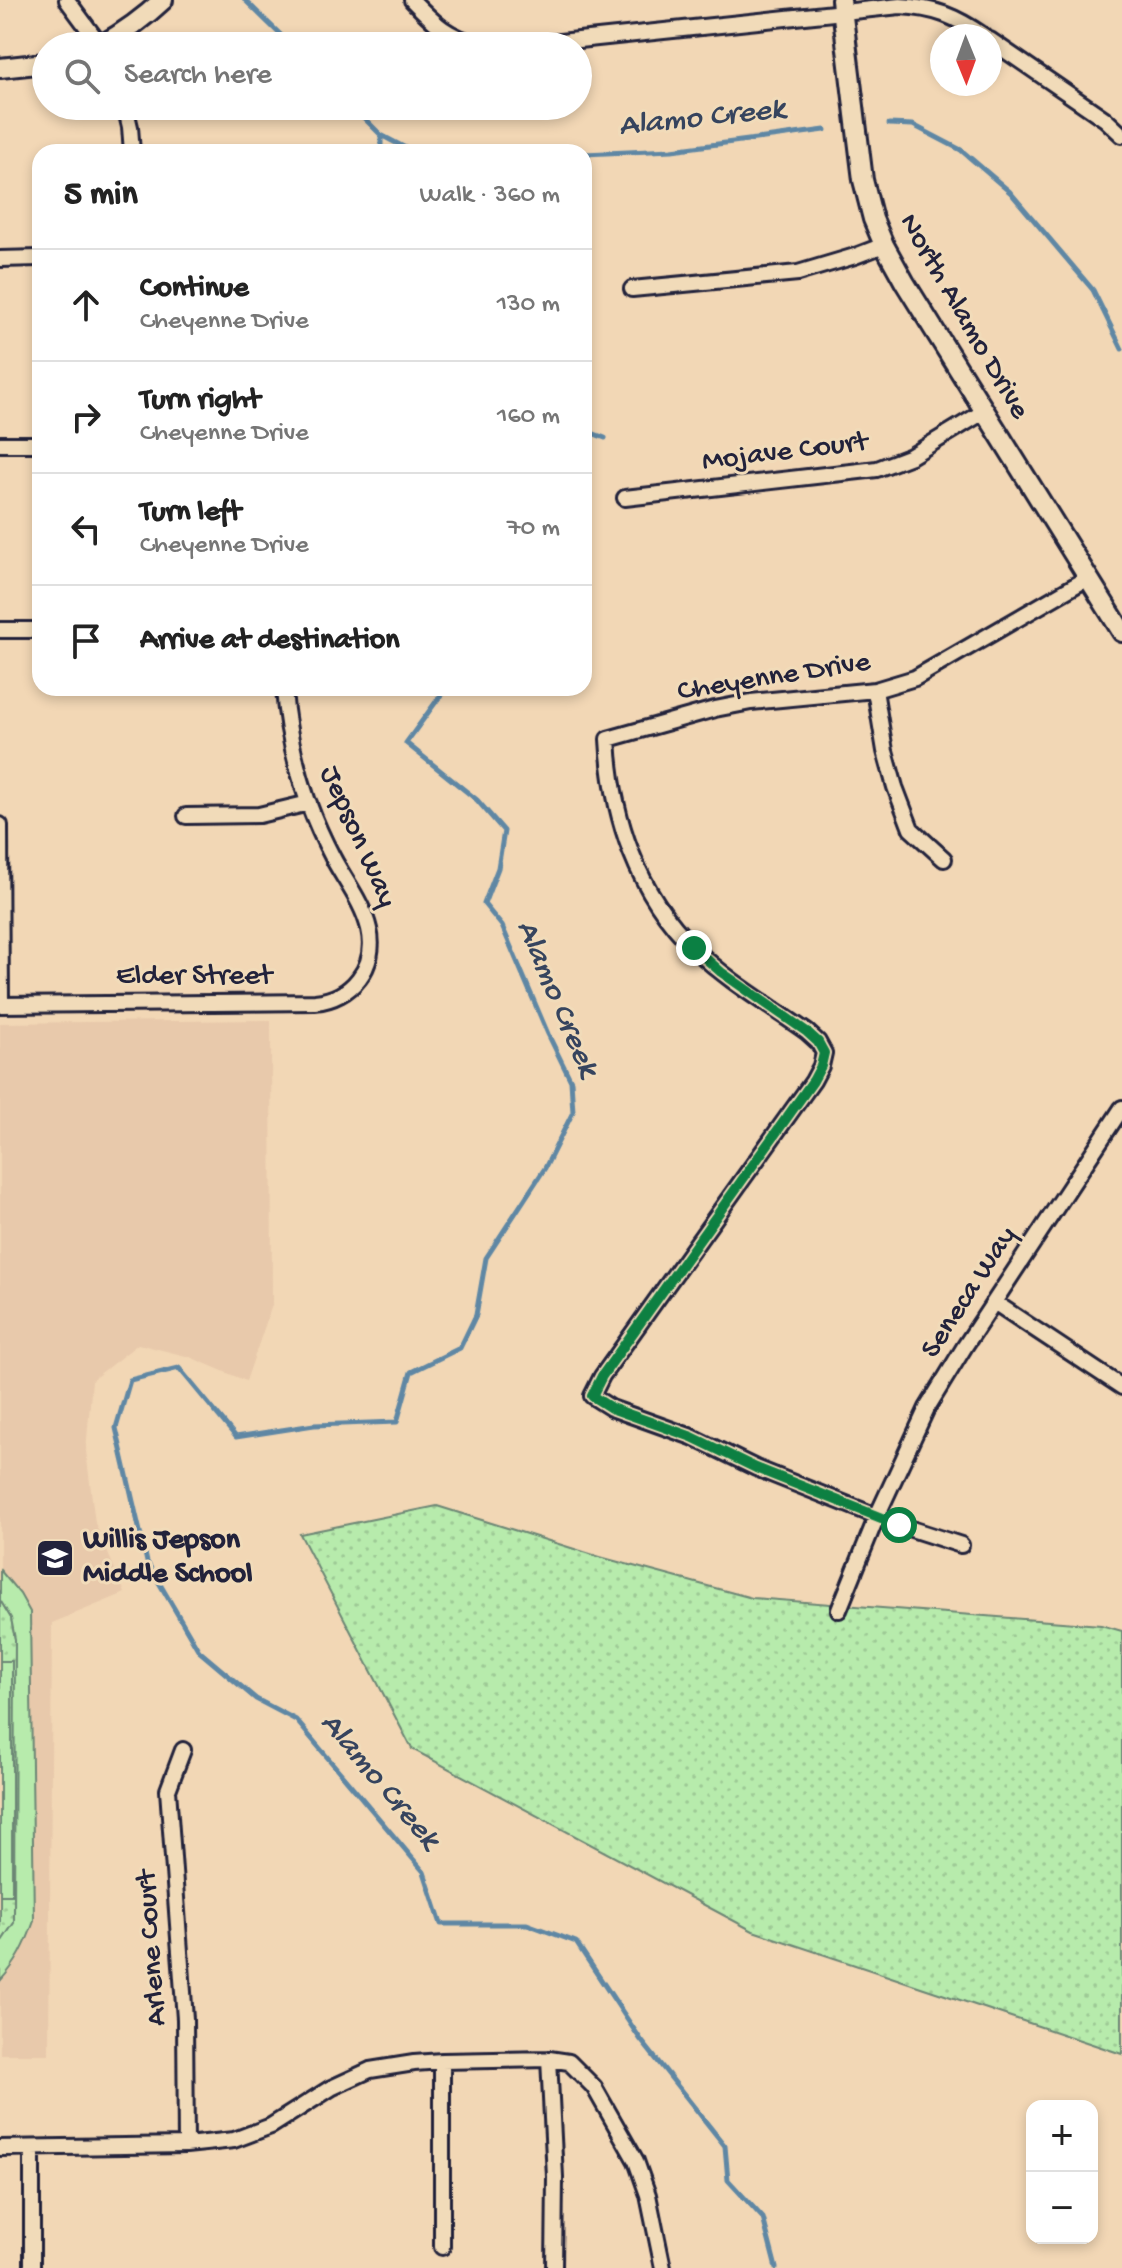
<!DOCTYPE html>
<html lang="en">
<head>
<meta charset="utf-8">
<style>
  :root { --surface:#fff; --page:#f6f6f6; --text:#222; --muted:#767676; --line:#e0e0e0 }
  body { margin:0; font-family:"Gochi Hand",sans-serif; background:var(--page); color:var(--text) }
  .controls { position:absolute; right:24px; bottom:24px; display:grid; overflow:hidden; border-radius:16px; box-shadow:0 4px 12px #0003 }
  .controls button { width:72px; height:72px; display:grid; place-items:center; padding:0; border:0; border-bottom:2px solid var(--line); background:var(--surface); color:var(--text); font:40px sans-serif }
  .compass { position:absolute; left:930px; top:24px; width:72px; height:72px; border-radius:50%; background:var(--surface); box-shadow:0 4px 12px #0003; rotate:179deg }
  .stop { position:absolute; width:24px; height:24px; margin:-18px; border:6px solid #0b8043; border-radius:50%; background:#fff }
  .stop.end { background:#0b8043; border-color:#fff; box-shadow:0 2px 8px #0008 }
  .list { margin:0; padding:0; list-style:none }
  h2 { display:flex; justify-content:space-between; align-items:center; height:104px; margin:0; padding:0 32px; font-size:34px }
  h2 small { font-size:26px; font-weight:400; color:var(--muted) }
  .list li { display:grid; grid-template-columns:52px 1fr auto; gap:24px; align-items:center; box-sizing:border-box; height:112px; padding:0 32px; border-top:2px solid var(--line) }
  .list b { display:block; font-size:30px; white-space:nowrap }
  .list p { margin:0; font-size:26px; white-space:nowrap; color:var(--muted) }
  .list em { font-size:26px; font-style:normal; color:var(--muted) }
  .icon { flex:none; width:44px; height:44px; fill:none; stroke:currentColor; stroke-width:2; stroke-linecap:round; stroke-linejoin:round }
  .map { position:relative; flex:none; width:1122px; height:2268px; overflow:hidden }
  .search { position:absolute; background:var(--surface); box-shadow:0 4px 12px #0003; left:32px; top:32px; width:560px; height:88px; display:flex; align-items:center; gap:20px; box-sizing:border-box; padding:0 28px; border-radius:44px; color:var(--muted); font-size:30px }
  .panel { position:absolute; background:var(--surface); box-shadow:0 4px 12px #0003; left:32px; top:144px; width:560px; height:552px; border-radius:24px }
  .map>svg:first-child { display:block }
  .built { fill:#e8c9ab }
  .grass { fill:url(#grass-dots); stroke:#6c8674; stroke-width:2 }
  .garden { fill:#b7ebac; stroke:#6c8674; stroke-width:2 }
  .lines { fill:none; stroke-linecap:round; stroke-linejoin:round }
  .stream { stroke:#5f87a4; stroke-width:5 }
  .minor-casing { stroke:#22223b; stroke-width:20 }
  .tertiary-casing { stroke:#22223b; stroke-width:24 }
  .minor { stroke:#f1dbb9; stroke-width:14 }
  .tertiary { stroke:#f1dbb9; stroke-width:18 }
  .route { stroke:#0b8043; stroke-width:10 }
  .labels { text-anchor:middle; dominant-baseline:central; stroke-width:6; stroke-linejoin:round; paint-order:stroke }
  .street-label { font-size:30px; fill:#22223b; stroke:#f1dbb9 }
  .poi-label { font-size:30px; font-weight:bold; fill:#22223b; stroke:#f1dbb9; text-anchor:start }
  .water-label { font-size:32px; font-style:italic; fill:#36445e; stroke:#f1dbb9 }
</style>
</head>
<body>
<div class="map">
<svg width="1122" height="2268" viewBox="0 0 1122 2268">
  <defs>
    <pattern id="grass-dots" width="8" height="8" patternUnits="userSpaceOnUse" patternTransform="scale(2)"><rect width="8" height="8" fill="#b7ebac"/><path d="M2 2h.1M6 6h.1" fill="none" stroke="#9dc995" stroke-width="1.8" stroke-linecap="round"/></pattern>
  </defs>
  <rect width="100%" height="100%" fill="#f2d7b5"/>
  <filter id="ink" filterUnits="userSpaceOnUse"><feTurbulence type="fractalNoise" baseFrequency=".0125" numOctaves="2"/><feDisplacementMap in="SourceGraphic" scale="16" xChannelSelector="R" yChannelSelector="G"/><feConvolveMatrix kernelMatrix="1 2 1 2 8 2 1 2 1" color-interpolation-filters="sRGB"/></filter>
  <g filter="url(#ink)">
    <!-- built -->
    <path class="built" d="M271,1020L272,1305L246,1381L190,1357L138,1344L92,1380L86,1451L95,1523L125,1593L52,1623L49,2054H0V1023Z"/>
    <!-- grass -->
    <path class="grass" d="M437,1506L600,1557L752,1598L1101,1625L1122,1631V2054L753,1931L412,1749L300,1534Z
      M0,1600L11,1618L15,1639L14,1923L0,1944Z"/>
    <!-- garden -->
    <path class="garden" d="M0,1570L20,1594L30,1612L34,1921C26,1944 17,1963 0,1981V1944L14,1923L15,1639L11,1618L0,1600Z
      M0,1661H12V1895H0Z"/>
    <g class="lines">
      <!-- stream -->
      <path class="stream" d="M245,0L292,46
        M352,106L381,135L413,152
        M889,124L913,125L961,150L1010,192L1093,290L1122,349
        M381,135V152
        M584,154L672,150L825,130
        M584,430L605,438
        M446,688L406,743L477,800L504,831L498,868L484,904L502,926L548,1034L571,1081L573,1112L545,1168L486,1258L476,1315L460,1348L411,1372L397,1422L314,1425L236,1437L179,1368L130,1380L116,1428L147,1562L199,1651L256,1699L296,1720L424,1872L441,1924H527L576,1942L641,2040L725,2146L728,2180L763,2218L776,2268"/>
      <!-- minor casing -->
      <g class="minor-casing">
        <path id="minor" d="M67,0L101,46
          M412,0C437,26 446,35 481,46
          M990,40L1105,119L1122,135
          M522,46L900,6C935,8 955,16 984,36
          M125,106L130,127L132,152
          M0,259L40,258
          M632,289L798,273L855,256L884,245
          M0,444H40
          M625,498L877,469L911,456L985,411
          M0,630H40
          M875,690L885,751L895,787L911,829L944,859
          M186,816L259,815L309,803
          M0,825L1,1005
          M0,1005L315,1002C351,999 378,967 369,929C363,903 345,881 333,858C324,841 315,821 308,802C296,766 286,726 284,688
          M994,1302L1122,1387
          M961,1545L899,1525L756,1468L692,1437L611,1408L592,1396L602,1376L813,1081L821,1066L824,1053L818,1042L807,1032C769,1005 727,981 694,948C637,893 612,817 608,739L715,709L751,702L875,690L915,678L1088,578
          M839,1610L877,1516L927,1408L965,1346L1122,1108
          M183,1750L168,1790L185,2019L186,2145
          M549,2059L555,2177L554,2268
          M442,2061V2247
          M0,2148L186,2145L234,2140L271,2126L331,2088L370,2070L414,2063L442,2061L549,2059L569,2062L594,2087L636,2161L648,2195L663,2268
          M32,2148V2268"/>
      </g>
      <!-- tertiary casing -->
      <g class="tertiary-casing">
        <path id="tertiary" d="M841,0L863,180L873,219L884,245L905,283L1122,632
          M100,46C123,33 144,18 163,0
          M0,68L46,63"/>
      </g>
      <!-- minor -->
      <use href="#minor" class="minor"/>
      <!-- tertiary -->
      <use href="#tertiary" class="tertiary"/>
    </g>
  </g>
  <g class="lines" filter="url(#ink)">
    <!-- route -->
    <path class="route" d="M694,948L721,972L807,1032L818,1042L824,1053L821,1066L813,1081L602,1376L592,1396L611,1408L692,1437L756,1468L899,1525"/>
  </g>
  <!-- icons -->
  <defs>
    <g id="school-square" transform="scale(2)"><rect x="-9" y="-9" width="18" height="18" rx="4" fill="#22223b" stroke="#f1dbb9"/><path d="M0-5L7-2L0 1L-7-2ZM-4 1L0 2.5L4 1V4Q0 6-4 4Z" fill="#fff"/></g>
  </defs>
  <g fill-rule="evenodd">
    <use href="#school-square" x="55" y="1558"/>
  </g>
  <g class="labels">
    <!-- street labels -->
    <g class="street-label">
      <text transform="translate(963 317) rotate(60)">North Alamo Drive</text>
      <text transform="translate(785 453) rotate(-7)">Mojave Court</text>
      <text transform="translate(774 678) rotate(-9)">Cheyenne Drive</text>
      <text transform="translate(357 837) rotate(66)">Jepson Way</text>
      <text x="194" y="977">Elder Street</text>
      <text transform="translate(970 1293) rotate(-57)">Seneca Way</text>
      <text transform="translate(153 1948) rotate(-94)">Arlene Court</text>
    </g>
    <!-- poi labels -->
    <g class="poi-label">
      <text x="83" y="1541">Willis Jepson<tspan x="83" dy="34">Middle School</tspan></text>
    </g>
    <!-- water labels -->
    <g class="water-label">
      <text transform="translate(702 119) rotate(-6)">Alamo Creek</text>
      <text transform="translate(556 999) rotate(67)">Alamo Creek</text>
      <text transform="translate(379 1782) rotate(50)">Alamo Creek</text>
    </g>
  </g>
</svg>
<div class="controls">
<button>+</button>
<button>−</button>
</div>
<svg class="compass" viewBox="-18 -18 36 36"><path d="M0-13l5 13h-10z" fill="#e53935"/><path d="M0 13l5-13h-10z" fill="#767676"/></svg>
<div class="stop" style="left:899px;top:1525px"></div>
<div class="stop end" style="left:694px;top:948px"></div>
<div class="search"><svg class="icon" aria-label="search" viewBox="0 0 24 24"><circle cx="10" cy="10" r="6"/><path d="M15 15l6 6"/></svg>Search here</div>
<section class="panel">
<h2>5 min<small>Walk · 360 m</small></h2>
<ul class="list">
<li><svg class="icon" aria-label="ahead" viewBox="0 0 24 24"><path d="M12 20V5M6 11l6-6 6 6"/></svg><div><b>Continue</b><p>Cheyenne Drive</p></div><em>130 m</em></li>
<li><svg class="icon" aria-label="right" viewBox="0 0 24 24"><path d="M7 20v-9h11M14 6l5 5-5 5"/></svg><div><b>Turn right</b><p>Cheyenne Drive</p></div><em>160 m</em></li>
<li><svg class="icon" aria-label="left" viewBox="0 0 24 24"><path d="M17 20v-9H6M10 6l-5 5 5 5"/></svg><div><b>Turn left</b><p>Cheyenne Drive</p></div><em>70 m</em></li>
<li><svg class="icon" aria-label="arrive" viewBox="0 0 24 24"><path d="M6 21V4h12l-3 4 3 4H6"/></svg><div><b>Arrive at destination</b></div></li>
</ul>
</section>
</div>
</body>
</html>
